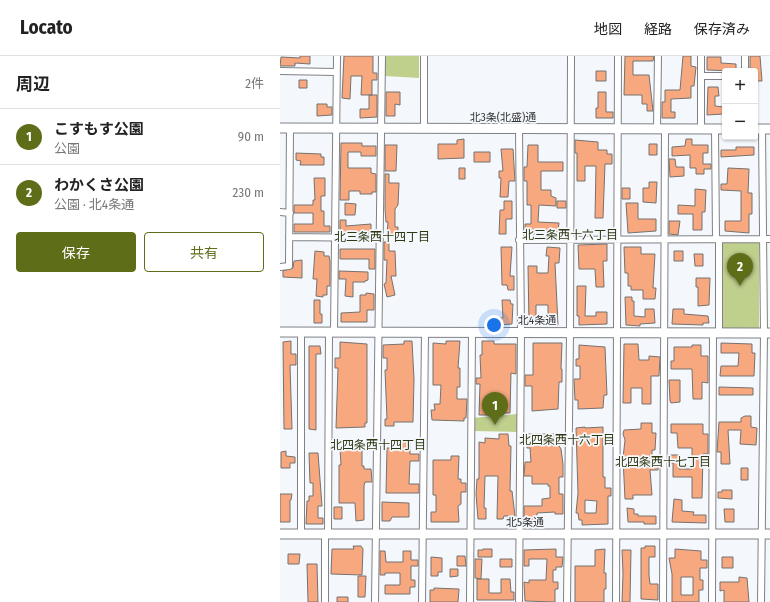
<!DOCTYPE html>
<html lang="ja">
<head>
<meta charset="utf-8">
<style>
  :root { --surface:#fff; --page:#f6f6f6; --text:#222; --muted:#767676; --line:#e0e0e0; --accent:#5e6d18 }
  body { margin:0; font-family:"Fira Sans Condensed","Noto Sans JP",sans-serif; background:var(--page); color:var(--text) }
  .controls { position:absolute; right:12px; top:12px; display:grid; overflow:hidden; border-radius:4px; box-shadow:0 1px 3px #0004 }
  .controls button { width:36px; height:36px; display:grid; place-items:center; padding:0; border:0; border-bottom:1px solid var(--line); background:var(--surface); color:var(--text); font:20px sans-serif }
  .you { position:absolute; left:214px; top:269px; width:14px; height:14px; margin:-10px; border:3px solid #fff; border-radius:50%; background:#1a73e8; box-shadow:0 0 0 6px #1a73e833 }
  .badge { display:grid; place-items:center; width:26px; height:26px; border-radius:50%; background:var(--accent); color:#fff; font-size:13px; font-weight:700 }
  .pin { position:absolute; translate:-50% -33px; filter:drop-shadow(0 1px 2px #0008) }
  .pin::after { content:''; position:absolute; top:21px; width:14px; height:12px; background:inherit; clip-path:polygon(0 0,100% 0,50% 100%) }
  .list { margin:0; padding:0; list-style:none }
  h2 { display:flex; justify-content:space-between; align-items:center; height:52px; margin:0; padding:0 16px; font-size:17px }
  h2 small { font-size:13px; font-weight:400; color:var(--muted) }
  .list li { display:grid; grid-template-columns:26px 1fr auto; gap:12px; align-items:center; box-sizing:border-box; height:56px; padding:0 16px; border-top:1px solid var(--line) }
  .list b { display:block; font-size:15px; white-space:nowrap }
  .list p { margin:0; font-size:13px; white-space:nowrap; color:var(--muted) }
  .list em { font-size:13px; font-style:normal; color:var(--muted) }
  .actions { display:flex; gap:8px; padding:12px 16px }
  .actions a { flex:1; padding:9px 0; border:1px solid var(--accent); border-radius:4px; text-align:center; font-size:14px; color:var(--accent) }
  .actions .main { background:var(--accent); color:#fff }
  .map { position:relative; flex:none; width:490px; height:546px; overflow:hidden }
  header { display:flex; align-items:center; gap:24px; box-sizing:border-box; height:56px; padding:0 20px; background:var(--surface); border-bottom:1px solid var(--line) }
  header strong { font-size:19px }
  nav { display:flex; gap:22px; margin-inline-start:auto; font-size:14px }
  main { display:flex }
  aside { flex:1; background:var(--surface) }
  .map>svg:first-child { display:block }
  .green { fill:#bfcf8c }
  .building { fill:#f7a87f; stroke:#77716f; fill-rule:evenodd }
  .lines { fill:none; stroke-linecap:round; stroke-linejoin:round }
  .street-casing { stroke:#7e8186; stroke-width:8 }
  .secondary-casing { stroke:#7e8186; stroke-width:11 }
  .street { stroke:#fff; stroke-width:6 }
  .secondary { stroke:#fff; stroke-width:9 }
  .labels { text-anchor:middle; dominant-baseline:central; stroke-width:3.5; stroke-linejoin:round; paint-order:stroke }
  .street-label { font-size:11px; fill:#343537; stroke:#f4f8fd }
  .neighbourhood-label { font-size:12px; fill:#303812; stroke:#f4f8fd }
</style>
</head>
<body>
<header>
<strong>Locato</strong>
<nav><a>地図</a><a>経路</a><a>保存済み</a></nav>
</header>
<main>
<aside>
<h2>周辺<small>2件</small></h2>
<ul class="list">
<li><span class="badge">1</span><div><b>こすもす公園</b><p>公園</p></div><em>90 m</em></li>
<li><span class="badge">2</span><div><b>わかくさ公園</b><p>公園 · 北4条通</p></div><em>230 m</em></li>
</ul>
<div class="actions"><a class="main">保存</a><a>共有</a></div>
</aside>
<div class="map">
<svg width="490" height="546" viewBox="0 0 490 546">
  <rect width="100%" height="100%" fill="#f4f8fd"/>
  <!-- green -->
  <path class="green" d="M105,0H139V22L105,20Z
    M441,186L479,187V273H441Z
    M238,358V376L192,375L191,362Z"/>
  <!-- building -->
  <path class="building" d="M20,0H30V8L15,7V10H0L1,1L20,2Z
    M64,0H93V17H97V24H92V39H81L82,20H71L70,43L62,42Z
    M345,0H374L373,5H353V19H369L373,55H367V48H362V39H344Z
    M403,0H411V10L416,11L414,30H411V42L391,43V56H395V62H382V46H385V34H400Z
    M470,0H480L482,25H475V14L470,13Z
    M427,1H441V7L456,8V15L427,14Z
    M316,15H326V25H316Z
    M19,24H27V32H19Z
    M428,31H438L439,40H435V50L444,51L443,58L427,59Z
    M106,36H120V49L115,48V60H106Z
    M318,36H326V56H333V62H316V52H318Z
    M89,39H97V61L80,62V53H89Z
    M37,48H47V51H52V59L37,60Z
    M184,83V102L158,103V88H177V84Z
    M406,83H412V89H428V97H423V108H431V113H424V118H416V112H410V99L392,100V91L405,90Z
    M295,84L318,86V94H327V98H332V108H325L323,162H315L316,110H305V125H297V97H295Z
    M61,87H82V90H96V100H81V96H68V112H91V117L96,118V136H92V138H80V135H69V144H60Z
    M369,88H377V99H369Z
    M105,89H117L116,115H105Z
    M248,89H258V106H283V115H261V134H271V140L276,142V150L259,149L258,166L279,167L278,176L271,175V178H245V168H251V149H247V125H244V111H247Z
    M456,91H474V99L441,101V94H456Z
    M221,93H233L235,125H229L228,141H220L221,122H219V115H223Z
    M194,96H210V106H194Z
    M16,97L41,98V101H44V109H20L21,105L16,104Z
    M389,103H395L396,111H404V120L390,121Z
    M179,112H185V123H179Z
    M448,112L469,113L468,137H472V158H469V177L445,175V165H461V135L441,134V128H447Z
    M105,118H109V127H119L118,149L115,153V171H118V179L107,178L108,166H106L105,153Z
    M34,122H45V140H41V155H44V170H50V176H14V168H33V157H14V149H33V144H35Z
    M369,126H377L376,147L363,146V132H369Z
    M342,132H350V143H342Z
    M415,133L426,134L425,156H422V174H413V158H398V149L415,150Z
    M224,145H232V163H226V178H219L220,154H224Z
    M277,145H286V152H277Z
    M65,147L76,148L75,159H65Z
    M346,147H358V163H376V175L348,177Z
    M60,164H66V170L91,168V177H60Z
    M389,165H400L398,179L389,178Z
    M104,186H109V195H115L116,220H111L115,239L107,241L104,228L106,227L107,204H104Z
    M327,188V205H323L324,231H316L315,213H299L298,189Z
    M221,191H232L230,220H234V234H228L227,229H222Z
    M267,191L280,192L279,207H275L278,269L249,268L248,210H257V217H268L269,200H266ZM256,249H268V261L256,262Z
    M344,191H361V198H375L373,232H376L375,243H363V234H351V230H348V217H345Z
    M60,193H95V213H89V203H60Z
    M35,195L44,196V200H49L50,205V230H47V239H43V241L36,240L37,223H33Z
    M394,195H403V205H394Z
    M414,198H423V210H415Z
    M22,204V222L3,221V215L13,212L14,205Z
    M59,215L88,216V224L85,225V226H73V241L65,240L66,223H59Z
    M416,222H430L429,249L418,250V231H416Z
    M297,230H306L305,260H316V256H327V268L299,269V260H297Z
    M86,237L94,238V254H87V266H61V257L80,256V239H86Z
    M345,241H352V245H354V260L365,261V253H374L375,267L360,268V270L346,269Z
    M34,244H40V258H42V267H34Z
    M222,244H230L231,248H233L232,268L220,269V262H223Z
    M393,253H404V258L428,260L429,267H423V269L392,268Z
    M11,285V298H16V309H10L12,373H4L3,286Z
    M124,285H132L134,323L133,366H114V370H105V363H107L105,314H107V302H103V289L124,288Z
    M166,285H180L178,312H180V331H177V343H187L186,362H184V365L152,364L151,354H155L154,348H160L161,329H153V287L166,288Z
    M202,285H214V288H236V318L231,317L230,357H220V347L209,346V359H199L200,328H196V322H201L200,299H202Z
    M60,286L87,288V367H85V371L56,372L58,312H55V302H60Z
    M253,287H282L281,313H282V326H279L278,353L252,355V330H245V319H253Z
    M441,287L472,288V297H475L474,320H440L441,310H458L459,297H441Z
    M344,288H358L359,304H369V300L380,301L379,320H371V348H362V332H351V347H343Z
    M299,289L325,291L327,339H324L323,352L298,353V344H295L294,323H300V310H296V303H299Z
    M412,289H421V300H428V327L422,326V343H413L412,313H391V305H394V291H412Z
    M29,290H40L41,298H36V374L29,373Z
    M389,324H400V346L391,347L390,345Z
    M439,331L473,332V339H439Z
    M465,360H471V371L477,372L476,389L460,388L461,374H448L450,408H441V396H437L439,366H461V362Z
    M361,367H372V377H376L375,394H372V406H378V414H370L372,439H353V443H345L343,402L345,384L343,378L344,374L361,373Z
    M391,368H423V378H428V398H423L422,442H412V421H393V407H390V399H399V413H412V392H398L397,377H391Z
    M305,371V372L323,371V421H325V432H331V440H328V468L302,469V464H299L298,457H296L298,437L296,372ZM305,444L317,445L316,457H305Z
    M219,378H228L229,390H231L230,435H232L235,460H224L223,463H217L218,420H205L204,452H206V463H198L196,438L197,423H199V386L205,387V382L219,383Z
    M247,378H278V388L281,393L283,408V421H279V438H283V458H275V456L257,457V464H244V450H262V443L270,442V430H268V428H252V420H244L245,406H251L250,392H247Z
    M122,386L130,387V398H139V405H130L129,428H139V437H106L107,392H122Z
    M82,389V410H84V413H91L92,426H85L84,430V464L76,465L75,447H59V409H61L60,392H75V390Z
    M6,395V400L15,401V407H10V412H1V396Z
    M29,397H38L42,450H38V462H43V468H26L27,445H29V440H33V427H30Z
    M171,400H179L178,423H181V427H186V436H181V448L178,450L179,466H151V456H156V439H153V404H171Z
    M461,412H468V424H461Z
    M442,434H452V443L438,442V436H442Z
    M0,438H12L11,444H10V466H0Z
    M394,443L402,444V455L414,456L413,459H426V467L392,466Z
    M102,446L129,447V461H112L110,465H102Z
    M54,451H62V463H54Z
    M347,452L354,453V458H358V460H376V468H364V466H348Z
    M444,453H454V466H445Z
    M73,490H81L83,493L82,519L51,518L52,493H74Z
    M365,490H375V501H369V519L370,528H378V544L361,543V492H365Z
    M203,493H212V501H198V494H203Z
    M276,493V501H283L282,511H276V514H273V526H278V533H275V546L245,545L244,526L249,527V524H266L267,503H249V510H244V494Z
    M325,493L324,517H326V533H324V546H295V510H315V494Z
    M395,493L421,495V504H427V512H420V524H423V534H419V546H392V518L389,502H395ZM401,521H413V539H401Z
    M342,494H351L350,546H342L343,517Z
    M100,495H105L106,506H123V495H131V504H138V510H131V524H135V531H130V538H105V529H120V517H105V519H100Z
    M8,498H20L19,508H8Z
    M177,500H185L186,510H177Z
    M151,501L162,502V516H158V520H151Z
    M442,501H453V512H442Z
    M195,503H202L201,523L195,522Z
    M220,503H232V511H220Z
    M27,508H37L38,546H28Z
    M170,513H178V520L170,521Z
    M78,520H86L85,541H78Z
    M459,521L467,522L469,546H444V534L440,535V526H459Z
    M197,523H209V537H221V523H230L231,536H234V544H197Z
    M154,532L179,533L178,546H150V534H154Z
    M57,541H68V546H57Z"/>
  <g class="lines">
    <!-- street casing -->
    <g class="street-casing">
      <path id="street" d="M421,0V73
        M0,15L56,16
        M465,15V0
        M421,20H445
        M144,72V0
        M377,72L378,0
        M435,73L436,183
        M0,156L10,157
        M9,181L99,182
        M439,183V277
        M239,184L490,183
        M0,211L9,210L10,72
        M54,276L57,0
        M21,478V276
        M48,478L49,276
        M45,546V478
        M95,546L102,0
        M142,546L145,276
        M190,546L192,276
        M239,546L241,276L239,73
        M287,546L290,277L291,0
        M336,546L338,0
        M383,546L385,73
        M432,546L433,277
        M481,546L484,277L482,73"/>
    </g>
    <!-- secondary casing -->
    <g class="secondary-casing">
      <path id="secondary" d="M0,72L445,73
        M475,73H490
        M0,276L490,277
        M0,478H490"/>
    </g>
    <!-- street -->
    <use href="#street" class="street"/>
    <!-- secondary -->
    <use href="#secondary" class="secondary"/>
  </g>
  <g class="labels">
    <!-- street labels -->
    <g class="street-label">
      <text x="223" y="61">北3条(北盛)通</text>
      <text x="257" y="264">北4条通</text>
      <text x="245" y="466">北5条通</text>
    </g>
    <!-- neighbourhood labels -->
    <g class="neighbourhood-label">
      <text x="290" y="179">北三条西十六丁目</text>
      <text x="102" y="181">北三条西十四丁目</text>
      <text x="287" y="384">北四条西十六丁目</text>
      <text x="98" y="389">北四条西十四丁目</text>
      <text x="383" y="406">北四条西十七丁目</text>
    </g>
  </g>
</svg>
<div class="controls">
<button>+</button>
<button>−</button>
</div>
<div class="you"></div>
<div class="pin badge" style="left:215px;top:369px">1</div>
<div class="pin badge" style="left:460px;top:230px">2</div>
</div>
</main>
</body>
</html>
